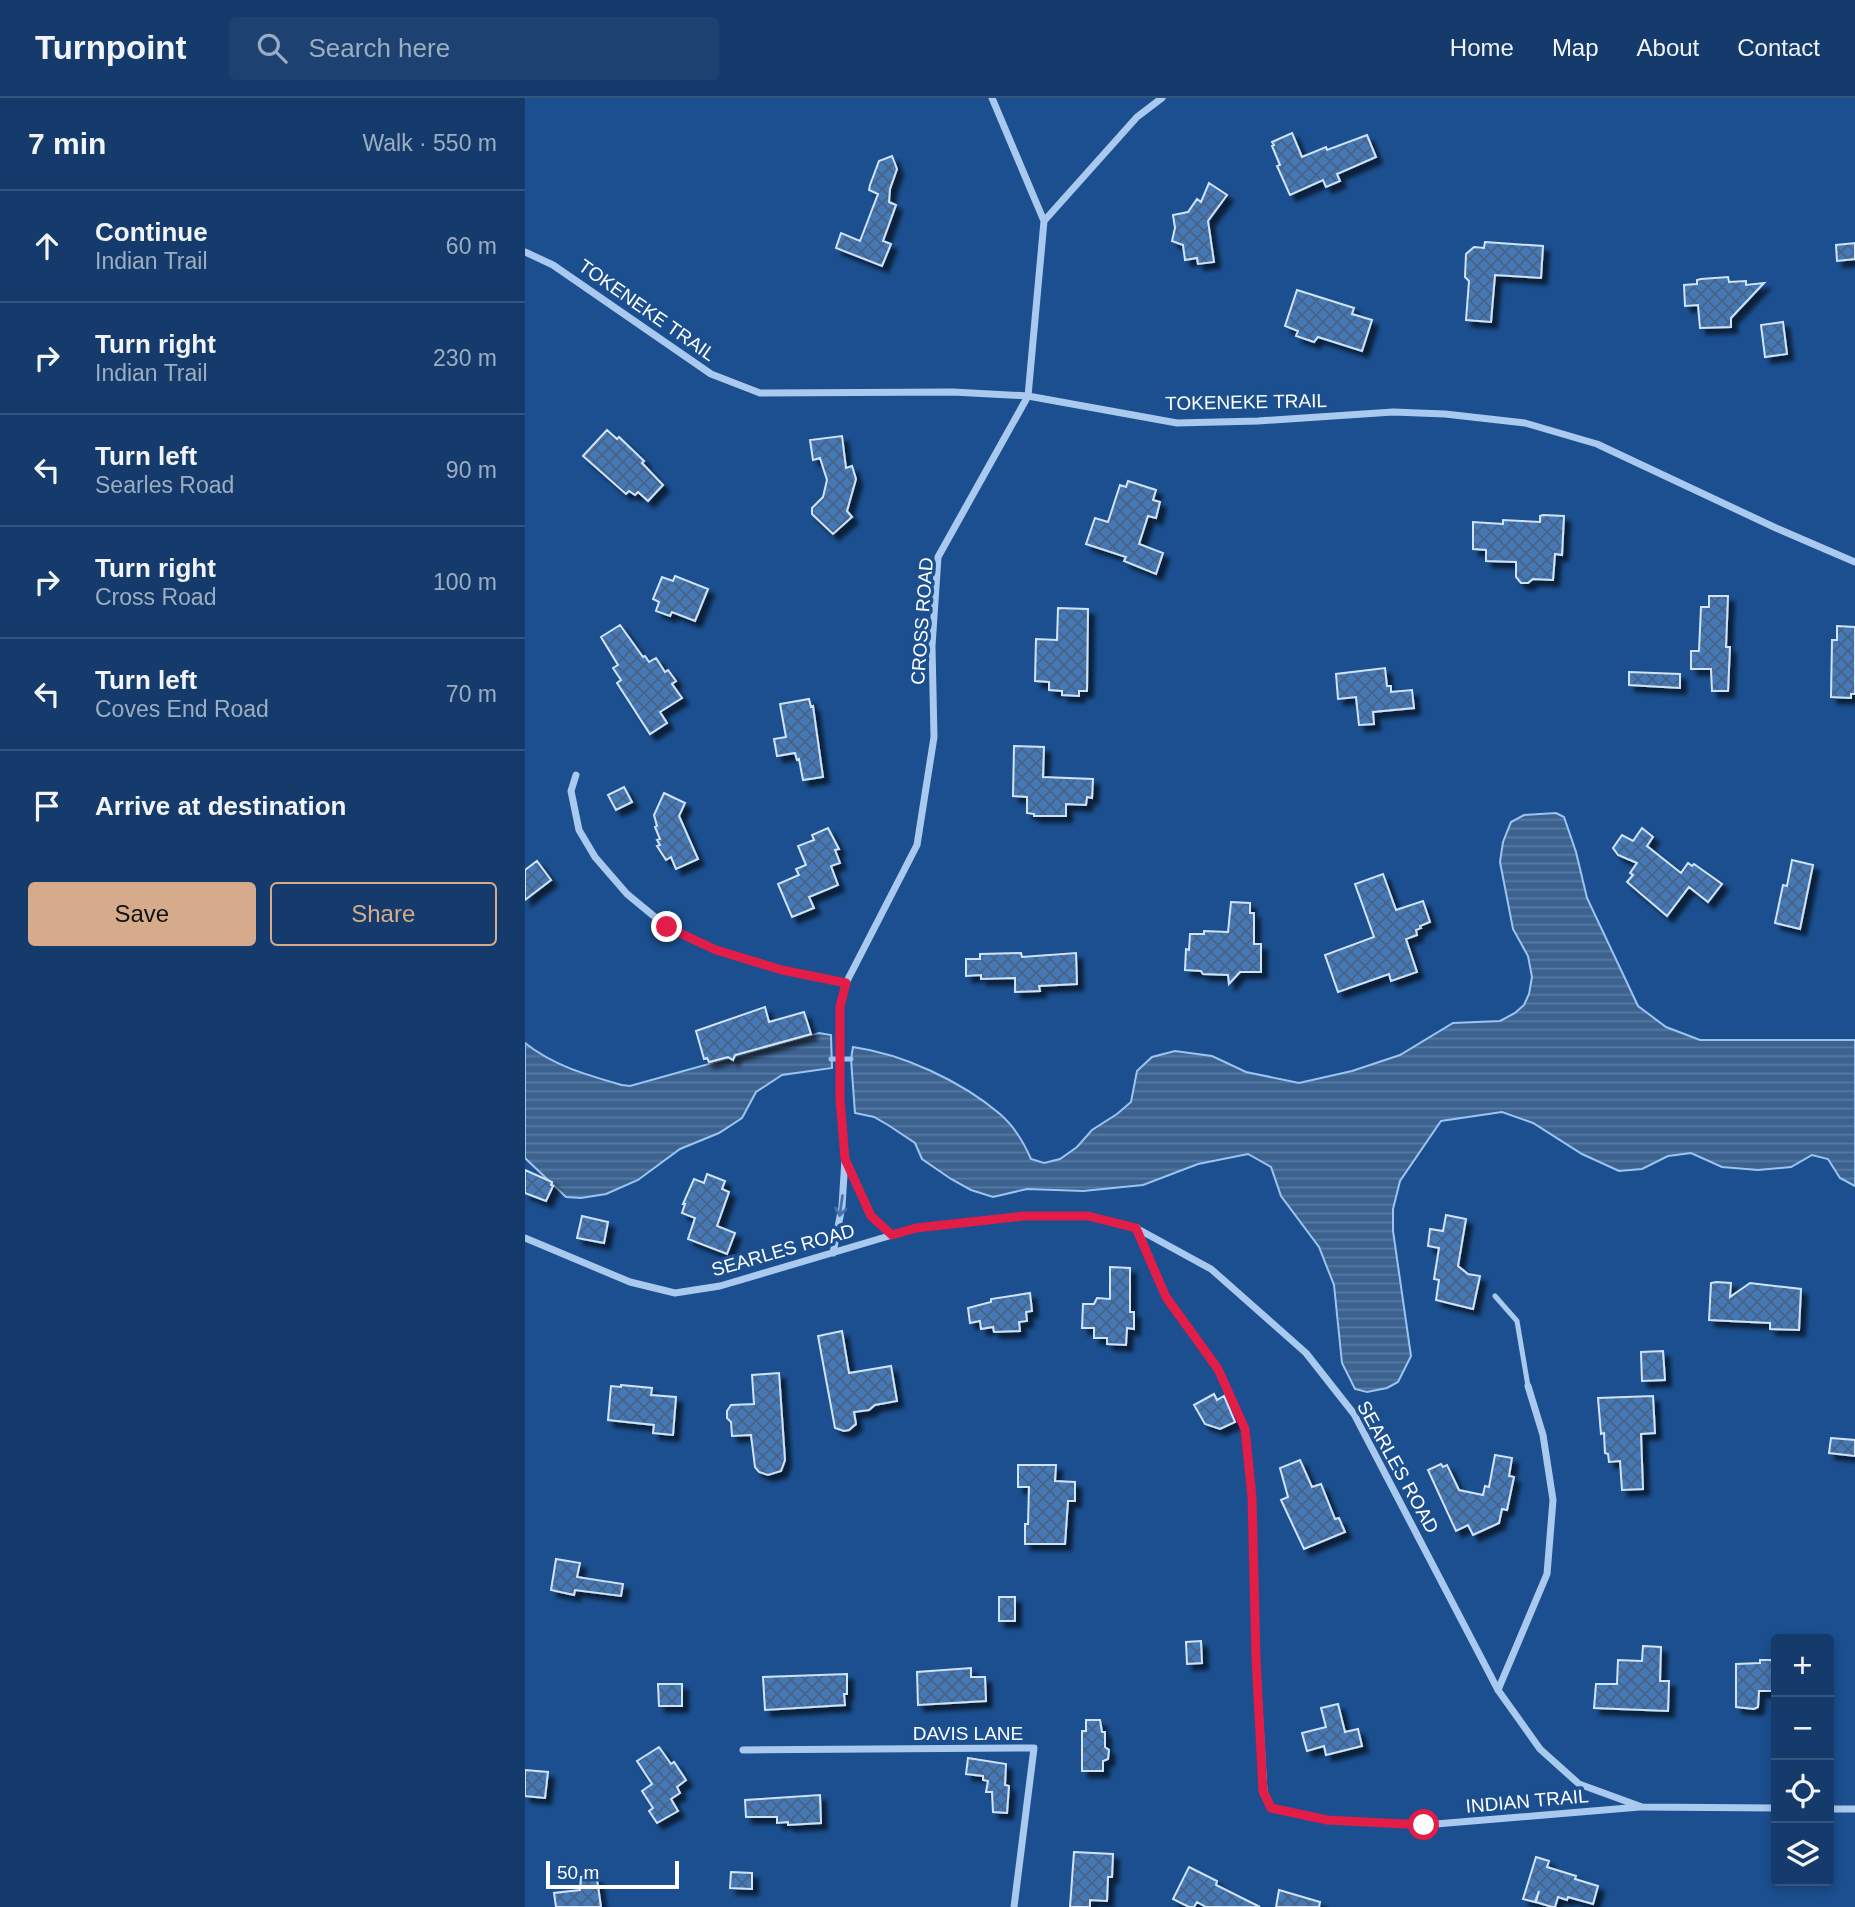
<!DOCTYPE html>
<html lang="en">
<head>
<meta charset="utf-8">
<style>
  :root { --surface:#143b6b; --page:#1d4271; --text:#f1f3f6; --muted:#9dadc1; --line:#33557e; --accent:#d6ab8b }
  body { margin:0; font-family:Helvetica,sans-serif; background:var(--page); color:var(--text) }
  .controls { position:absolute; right:21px; bottom:21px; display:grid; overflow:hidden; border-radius:7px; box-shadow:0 4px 10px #0003 }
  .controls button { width:63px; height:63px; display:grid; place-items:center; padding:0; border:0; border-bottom:2px solid var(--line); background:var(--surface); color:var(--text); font:35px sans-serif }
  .scale { position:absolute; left:21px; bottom:18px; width:133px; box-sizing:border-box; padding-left:7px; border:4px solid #fff; border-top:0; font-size:19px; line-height:24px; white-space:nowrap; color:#fff; -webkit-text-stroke:5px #1b4f8f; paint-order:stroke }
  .stop { position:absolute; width:21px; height:21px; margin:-16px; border:5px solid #e11d48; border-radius:50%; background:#fff }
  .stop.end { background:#e11d48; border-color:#fff; box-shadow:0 2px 7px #0008 }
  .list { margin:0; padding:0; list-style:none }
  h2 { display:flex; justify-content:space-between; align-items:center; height:91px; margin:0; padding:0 28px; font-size:30px }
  h2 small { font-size:23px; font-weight:400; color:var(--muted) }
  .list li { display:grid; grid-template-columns:46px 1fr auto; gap:21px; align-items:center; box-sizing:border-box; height:112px; padding:0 28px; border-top:2px solid var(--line) }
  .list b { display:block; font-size:26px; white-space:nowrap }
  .list p { margin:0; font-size:23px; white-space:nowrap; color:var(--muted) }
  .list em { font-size:23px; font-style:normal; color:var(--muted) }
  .actions { display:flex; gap:14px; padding:21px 28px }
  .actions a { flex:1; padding:16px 0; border:2px solid var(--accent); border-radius:7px; text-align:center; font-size:24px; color:var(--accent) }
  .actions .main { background:var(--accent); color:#111 }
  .icon { flex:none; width:38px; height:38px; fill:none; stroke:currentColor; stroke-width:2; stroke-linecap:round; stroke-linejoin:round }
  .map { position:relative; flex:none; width:1330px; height:1809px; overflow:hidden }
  header { display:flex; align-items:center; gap:42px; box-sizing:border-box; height:98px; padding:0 35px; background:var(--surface); border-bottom:2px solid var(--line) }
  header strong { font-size:33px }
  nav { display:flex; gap:38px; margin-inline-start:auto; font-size:24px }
  .search { width:490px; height:63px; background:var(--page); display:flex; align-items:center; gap:18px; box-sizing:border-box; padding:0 24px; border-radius:7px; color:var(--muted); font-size:26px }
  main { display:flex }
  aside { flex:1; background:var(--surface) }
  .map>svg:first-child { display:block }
  .water { fill:url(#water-rules); stroke:#9cc4f0; stroke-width:2 }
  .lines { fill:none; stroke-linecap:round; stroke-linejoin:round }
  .stream { stroke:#9cc4f0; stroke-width:5 }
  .building { fill:url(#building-cross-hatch); stroke:#cfe3fa; stroke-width:2; filter:url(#shadow) }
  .lane { stroke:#a9c9ee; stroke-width:5 }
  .street { stroke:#a9c9ee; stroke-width:7 }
  .oneway { stroke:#4674ac }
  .route { stroke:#e11d48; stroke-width:9 }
  .labels { text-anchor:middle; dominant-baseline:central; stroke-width:7; stroke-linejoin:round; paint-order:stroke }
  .street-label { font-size:19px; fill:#fff; stroke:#1b4f8f }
</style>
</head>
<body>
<header>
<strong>Turnpoint</strong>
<div class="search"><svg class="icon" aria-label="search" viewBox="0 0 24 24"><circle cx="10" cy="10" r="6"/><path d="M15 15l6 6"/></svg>Search here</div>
<nav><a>Home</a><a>Map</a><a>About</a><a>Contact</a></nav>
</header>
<main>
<aside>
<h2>7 min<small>Walk · 550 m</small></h2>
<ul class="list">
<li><svg class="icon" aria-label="ahead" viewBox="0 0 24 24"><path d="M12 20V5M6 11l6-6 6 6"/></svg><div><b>Continue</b><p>Indian Trail</p></div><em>60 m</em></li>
<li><svg class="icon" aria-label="right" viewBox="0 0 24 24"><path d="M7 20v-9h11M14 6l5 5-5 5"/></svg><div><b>Turn right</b><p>Indian Trail</p></div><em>230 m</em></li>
<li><svg class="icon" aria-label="left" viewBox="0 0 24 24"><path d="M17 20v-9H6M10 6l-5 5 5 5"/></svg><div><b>Turn left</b><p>Searles Road</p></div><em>90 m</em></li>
<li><svg class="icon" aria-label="right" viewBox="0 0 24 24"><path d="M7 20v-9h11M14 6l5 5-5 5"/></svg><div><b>Turn right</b><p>Cross Road</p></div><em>100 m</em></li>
<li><svg class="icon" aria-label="left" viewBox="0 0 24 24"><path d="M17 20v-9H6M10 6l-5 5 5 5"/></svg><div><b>Turn left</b><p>Coves End Road</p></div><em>70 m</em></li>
<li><svg class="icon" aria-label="arrive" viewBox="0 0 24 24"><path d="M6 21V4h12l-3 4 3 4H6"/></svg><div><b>Arrive at destination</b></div></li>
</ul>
<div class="actions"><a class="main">Save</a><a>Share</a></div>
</aside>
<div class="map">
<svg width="1330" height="1809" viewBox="0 0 1330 1809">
  <defs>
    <pattern id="water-rules" width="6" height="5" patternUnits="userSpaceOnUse" patternTransform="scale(1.75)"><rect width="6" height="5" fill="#3c6290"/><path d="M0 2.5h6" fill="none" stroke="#597aa1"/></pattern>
    <pattern id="building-cross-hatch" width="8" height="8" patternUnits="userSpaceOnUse" patternTransform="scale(1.75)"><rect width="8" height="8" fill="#4478b7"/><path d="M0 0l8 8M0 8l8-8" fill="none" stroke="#486282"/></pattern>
    <filter id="shadow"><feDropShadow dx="6" dy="6" stdDeviation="2" flood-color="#0009"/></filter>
  </defs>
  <rect width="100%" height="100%" fill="#1b4f8f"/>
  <!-- water -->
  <path class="water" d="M1031,715L1039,719L1051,754L1062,800L1113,908L1141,929L1175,942H1330V1088L1315,1080L1303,1061L1287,1057L1266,1069L1233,1072L1197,1069L1166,1055L1143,1058L1117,1071L1094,1073L1057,1056L1008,1025L977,1014L916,1023L875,1083L868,1111V1133L886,1258L873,1284L862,1290L842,1294L830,1291L817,1265L809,1187L794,1149L756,1098L746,1069L723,1056L673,1066L618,1087L558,1093L502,1091L468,1099L446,1092L426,1081L397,1061L390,1045L363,1027L349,1019L330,1015L326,961L328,949C378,956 436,983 475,1016C489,1028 499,1045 506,1061L519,1065L535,1061L552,1049L567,1032L592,1016L606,1004L612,973L627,959L650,953L687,958L721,974L774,985L827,973L875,957L928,925L975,923L990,915L999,907L1004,896L1007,879L1003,858L988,831L975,764L978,744L986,724L999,717Z
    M294,935L306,937L307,970L257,977L231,994L217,1020L194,1035L155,1051L113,1082L81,1096L56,1100L41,1099L0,1060V945C29,968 62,977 97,987L105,988Z"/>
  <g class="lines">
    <!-- stream -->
    <path class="stream" d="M306,961H326"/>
  </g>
  <!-- building -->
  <path class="building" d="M767,35L777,59L801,49L802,52L842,37L851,59L812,76L815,83L801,89L798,82L765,97L752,68L755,67L747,48L749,47L747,44Z
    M367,58L372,71L365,91L364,104L371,107L358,143L366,146L357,168L311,150L316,135L335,143L353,96L344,92L345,87L354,63Z
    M684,85L702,97L683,123L689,164L673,166L672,160L660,162L658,147L647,143L650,130L648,117L663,114L672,101L676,104Z
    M960,144L1018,148L1016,180L970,177L966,224L941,222L944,183L940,179L941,156L949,149L959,150Z
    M1330,145V161L1312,163L1311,147Z
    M1203,179L1204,184L1221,183V187L1239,185L1206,220V229L1175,230L1173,207L1160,208L1159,187L1172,186V182L1176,181Z
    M772,192L829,210L827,216L847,222L837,253L793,239L789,244L771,238L773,233L760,228Z
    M1258,224L1262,256L1240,259L1236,227Z
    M82,332L92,341L94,339L119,363L117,365L138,387L123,403L113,394L110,397L104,393L101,396L58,358Z
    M317,338L321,370L327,368L331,381L322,413L327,419L308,436L287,416V410L298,399L302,382L295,360L288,362L285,342Z
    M603,383L631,392L628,402L635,404L631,420L623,418L614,446L638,455L631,476L599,463L601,459L561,446L570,420L583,424L595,387L601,389Z
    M1018,417L1039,418L1037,457L1030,456L1028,482L1008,481L1003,485H996L991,479V464L961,463V452L948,451V424L978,426V422L1015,424V418Z
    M150,478L183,491L170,523L147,514L145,518L131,513L134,504L128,501L137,479L148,483Z
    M1184,498H1203L1201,549H1205L1203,593H1187L1186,571H1166V553H1174L1176,509H1184Z
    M533,510L563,511L562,593H554V598L537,597V593L524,592V584L510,583L511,541L532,542Z
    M95,527L118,559L120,558L124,564L131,560L140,574L143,572L151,583L147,586L157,600L135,614L142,625L125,636L92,585L96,582L88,570L93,567L76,539Z
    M1312,528L1330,529V596H1326V600L1306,599L1307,542H1312Z
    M860,570L862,588H866V594L887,592L889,610L848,614L849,626L834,627L831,599L813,601L811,576Z
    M1104,574L1155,576V590L1104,587Z
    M284,601L286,609L288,608L298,679L278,682L274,661L272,662L270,655L252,658L249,641L261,639L255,606Z
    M489,648L519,649L518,679L568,681L567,700L562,699L561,707L541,706V718H509V716L502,715V699L488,698Z
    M99,689L107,704L91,712L83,697Z
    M139,695L160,705L154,718L173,761L151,771L146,759L141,762L132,748L135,747L132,742L135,741L130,729L132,728L129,717Z
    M303,730L314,751L310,752L315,765L306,768L313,787L284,799L289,810L267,819L253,786L274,777L271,771L281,767L273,748L289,742L287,737Z
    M1117,730L1128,739L1122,748L1156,775L1163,765L1167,768L1169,766L1197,786L1183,804L1164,789L1142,818L1102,784L1108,777L1105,775L1112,765L1093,757L1088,750L1097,737L1108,743Z
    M1267,762L1288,767L1275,831L1250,825L1258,787L1262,788Z
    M12,763L26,782L0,802V772Z
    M858,776L871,812L898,803L905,824L895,828L896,830L891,832L892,837L881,841L892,874L866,883L864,876L813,894L800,857L849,839L830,786Z
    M706,804L725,805V815H729V846H736V874H715L704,886L703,877L678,876L676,873L660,872L661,851L664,852L665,836H679V833L703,834Z
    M496,855L497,859L551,855L552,886L514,888L515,893L490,894V880L456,881V877L441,878V861H455V856Z
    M240,909L244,924L279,914L286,936L210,957L208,962L203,959L184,964L182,960L179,961L171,933Z
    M0,1072L27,1084L26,1087L28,1088L21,1103L0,1095Z
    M182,1076L200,1083L197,1091L204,1094L192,1128L210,1135L202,1156L163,1141L170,1120L157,1115L160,1106H158L169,1081L179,1085Z
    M921,1117L941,1121L933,1168L943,1176L955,1178L948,1211L911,1202L914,1182L909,1181L914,1150L903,1148L905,1131L918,1133Z
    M57,1118L83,1124L79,1145L52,1140Z
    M585,1169L605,1170V1214H609V1231L602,1230L601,1247L582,1246V1240H569V1230H557L558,1206H569L572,1200L585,1201Z
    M1191,1184L1206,1185L1205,1199L1225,1185L1276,1191L1274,1232L1245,1231V1225L1184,1222L1186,1185Z
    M505,1195L507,1213L501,1214L502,1223L494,1224L495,1233L469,1234L468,1229L456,1231L455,1223L445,1225L443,1210L466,1204V1201Z
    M317,1233L324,1275L366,1268L372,1303L350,1307L344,1312L329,1314L331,1326L324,1332L319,1333L310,1330L293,1238Z
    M1138,1253L1140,1282L1117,1283L1116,1254Z
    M254,1275L260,1362L256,1373L243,1377L234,1374L230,1369L226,1337L207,1338L206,1324L202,1320V1313L206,1307L229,1306L227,1277Z
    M96,1287L127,1290L126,1297L151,1299L148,1337L128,1335L129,1327L83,1322L86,1288L96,1289Z
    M689,1296L692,1302L699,1298L710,1324L695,1331L680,1326L669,1307Z
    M1128,1298L1130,1335L1116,1336L1118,1391L1097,1392L1095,1363L1084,1364L1083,1356L1080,1355L1079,1335L1076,1336L1073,1300Z
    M1306,1340L1330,1342V1358L1304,1355Z
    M970,1357L987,1360L984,1378L989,1379L982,1412L977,1411L974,1425L948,1437L943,1427L931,1433L903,1372L916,1366L918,1369L922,1367L934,1392L958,1397L960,1388L964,1389Z
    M775,1362L787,1389L796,1386L810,1421L814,1420L820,1434L779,1451L756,1402L763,1399L755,1370Z
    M493,1367H531L530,1383L550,1384V1403H543L540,1446H500V1426H503L504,1389H493Z
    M31,1461L55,1465L52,1479L98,1486L96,1498L50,1492L49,1497L26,1492Z
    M474,1499H490V1523H474Z
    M676,1543L677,1565L662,1566L661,1544Z
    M1118,1548L1136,1549L1135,1583H1144L1143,1613L1069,1610L1071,1586H1092L1093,1562L1117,1563Z
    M1235,1562H1251V1593H1234L1233,1609L1229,1611L1211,1609V1566L1235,1565Z
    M446,1570V1579H460L461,1603L393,1607L392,1574Z
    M322,1576V1596H319L320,1607L240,1612L238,1579Z
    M133,1586H157V1608H134Z
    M813,1606L820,1634L833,1631L837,1648L801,1657L799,1648L782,1653L777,1635L801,1629L796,1610Z
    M561,1622H575L577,1634H580V1649L584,1652L583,1661L578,1663V1673H557V1633H561Z
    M134,1649L146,1666L149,1664L161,1682L152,1689L155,1695L146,1701L153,1713L132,1725L124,1713L128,1710L117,1693L127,1686L112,1663Z
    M443,1660L481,1666L480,1687L484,1688L482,1715L468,1714L467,1694H461L463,1683L458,1682V1678L441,1676Z
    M0,1672L23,1674L20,1700L0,1698Z
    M295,1697L296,1725L263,1727V1724L252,1725V1719H221L220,1702Z
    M549,1754L588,1756L587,1779H583L582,1803L565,1802V1809H545Z
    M1011,1759L1024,1763L1022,1769L1051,1778L1050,1781L1073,1788L1068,1806L1043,1799L1042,1802L1033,1799L1030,1809H1027L1011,1804L1014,1793L1010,1804L998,1801Z
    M664,1769L692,1783L691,1787L735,1809H681L672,1804L669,1809H664L648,1801Z
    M206,1774L227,1775V1791L205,1790Z
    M66,1778L72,1781L76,1809H31L29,1795L55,1792L56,1779Z
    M754,1792L795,1804L794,1809H751Z"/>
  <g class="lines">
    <!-- lane -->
    <path class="lane" d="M970,1198L992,1223L1003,1288"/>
    <!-- street -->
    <path class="street" d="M519,123L612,19L637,0
      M0,154L28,167L186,276L235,295L428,294L503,298L652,325L733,323L868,314L920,316L1000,325L1072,346L1251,430L1330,464
      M51,677L46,693L54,732L70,759L102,796L142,829L191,852L256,872L321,885
      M321,1062L346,1118L367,1137
      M612,1130L641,1199L693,1271L720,1331L727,1399L731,1560L739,1693L746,1710L802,1722L899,1727L1115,1709
      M0,1140L105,1184L150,1195L195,1188L391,1130L499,1118H563L611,1130L686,1171L781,1255L829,1316L973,1592L1015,1651L1054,1686L1117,1709L1251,1710
      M308,1155L317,1108L320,1061L315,1001V909L321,885L392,747L409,639L407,548L413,459L503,298L519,123L467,0
      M973,1592L1022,1476L1028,1402L1018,1337L1003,1288
      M218,1652L509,1650L489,1809
      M1304,1711H1330"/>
  </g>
  <!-- one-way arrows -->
  <defs><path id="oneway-shaft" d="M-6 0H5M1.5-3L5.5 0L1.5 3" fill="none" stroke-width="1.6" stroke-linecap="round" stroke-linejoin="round" transform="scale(1.75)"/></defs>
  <use class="oneway" href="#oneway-shaft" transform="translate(316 1108) rotate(98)"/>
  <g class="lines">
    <!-- route -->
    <path class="route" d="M142,829L191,852L257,872L321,885L315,909V1001L320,1061L346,1118L367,1137L391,1130L499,1118H563L611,1130L641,1199L693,1271L720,1331L727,1399L731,1560L738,1693L746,1710L802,1722L899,1727"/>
  </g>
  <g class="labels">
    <!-- street labels -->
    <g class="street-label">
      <text transform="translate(122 212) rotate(35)">TOKENEKE TRAIL</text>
      <text transform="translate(721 304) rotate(-1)">TOKENEKE TRAIL</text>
      <text transform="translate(397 523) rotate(-86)">CROSS ROAD</text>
      <text transform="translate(258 1152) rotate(-16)">SEARLES ROAD</text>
      <text transform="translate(873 1369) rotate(61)">SEARLES ROAD</text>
      <text x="443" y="1635">DAVIS LANE</text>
      <text transform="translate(1002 1703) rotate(-5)">INDIAN TRAIL</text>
    </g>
  </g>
</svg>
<div class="controls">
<button>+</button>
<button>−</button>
<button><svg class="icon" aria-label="locate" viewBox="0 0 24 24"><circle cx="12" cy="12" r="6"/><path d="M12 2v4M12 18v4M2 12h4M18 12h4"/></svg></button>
<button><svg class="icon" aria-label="layers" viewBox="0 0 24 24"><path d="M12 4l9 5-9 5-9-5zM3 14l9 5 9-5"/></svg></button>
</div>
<div class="scale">50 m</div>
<div class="stop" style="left:899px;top:1727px"></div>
<div class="stop end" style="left:142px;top:829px"></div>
</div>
</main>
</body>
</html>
